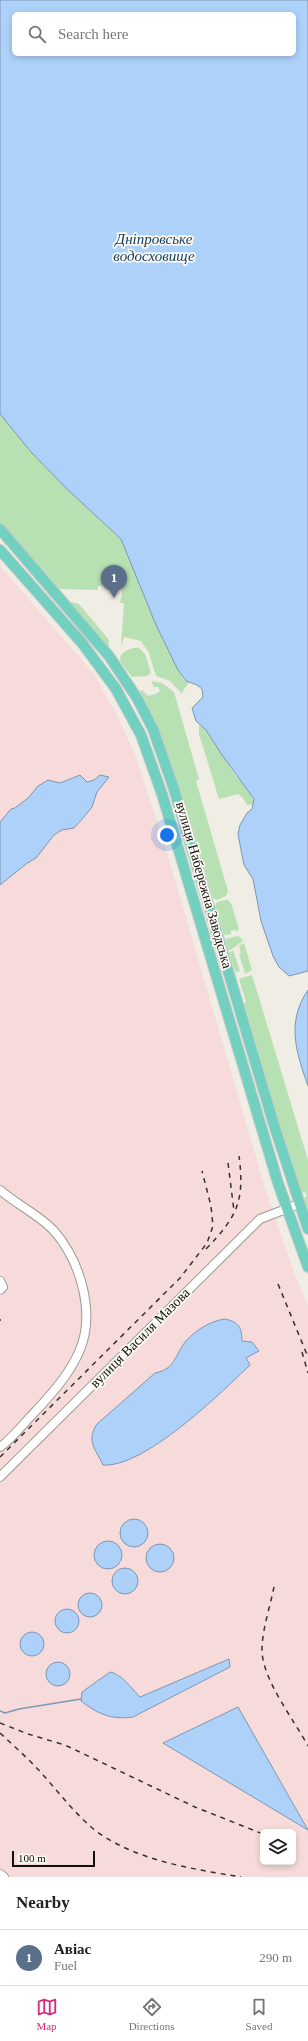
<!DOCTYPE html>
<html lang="en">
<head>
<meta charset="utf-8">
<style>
  :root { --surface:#fff; --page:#f2f2f2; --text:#222; --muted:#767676; --line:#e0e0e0; --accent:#db2777 }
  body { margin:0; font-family:Georgia,serif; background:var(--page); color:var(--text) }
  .controls { position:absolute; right:12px; bottom:12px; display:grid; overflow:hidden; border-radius:6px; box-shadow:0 2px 6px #0003 }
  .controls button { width:36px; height:36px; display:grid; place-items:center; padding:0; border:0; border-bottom:1px solid var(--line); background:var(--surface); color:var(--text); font:20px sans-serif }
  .scale { position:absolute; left:12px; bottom:10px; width:83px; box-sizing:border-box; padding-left:4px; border:2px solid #11100d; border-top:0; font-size:11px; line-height:14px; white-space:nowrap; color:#11100d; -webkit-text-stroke:3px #fcfaf2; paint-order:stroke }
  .you { position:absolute; left:167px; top:835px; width:14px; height:14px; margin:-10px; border:3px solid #fff; border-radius:50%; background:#1a73e8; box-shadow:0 0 0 6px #1a73e833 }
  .badge { display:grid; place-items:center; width:26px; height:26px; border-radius:50%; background:var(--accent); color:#fff; font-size:13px; font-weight:700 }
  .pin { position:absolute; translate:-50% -33px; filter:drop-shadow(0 1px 2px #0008) }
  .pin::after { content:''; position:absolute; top:21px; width:14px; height:12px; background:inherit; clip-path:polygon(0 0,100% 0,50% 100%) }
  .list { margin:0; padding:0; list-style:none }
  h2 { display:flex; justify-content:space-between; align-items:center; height:52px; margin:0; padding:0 16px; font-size:17px }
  h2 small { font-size:13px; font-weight:400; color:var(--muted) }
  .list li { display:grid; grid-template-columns:26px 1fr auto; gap:12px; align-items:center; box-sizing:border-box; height:56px; padding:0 16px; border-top:1px solid var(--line) }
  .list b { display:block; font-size:15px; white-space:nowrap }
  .list p { margin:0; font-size:13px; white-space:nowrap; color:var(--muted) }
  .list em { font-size:13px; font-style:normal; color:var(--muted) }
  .icon { flex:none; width:22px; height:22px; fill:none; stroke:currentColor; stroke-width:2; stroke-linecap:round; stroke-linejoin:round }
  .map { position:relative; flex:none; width:308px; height:1877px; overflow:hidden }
  .search { position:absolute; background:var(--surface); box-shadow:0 2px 6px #0003; left:12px; right:12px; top:12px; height:44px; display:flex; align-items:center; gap:10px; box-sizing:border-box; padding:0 14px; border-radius:6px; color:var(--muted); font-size:15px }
  .sheet { height:108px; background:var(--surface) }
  nav { display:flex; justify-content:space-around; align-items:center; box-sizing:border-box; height:56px; border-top:1px solid var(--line); background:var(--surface); font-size:11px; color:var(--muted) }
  nav a { display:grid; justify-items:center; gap:2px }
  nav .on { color:var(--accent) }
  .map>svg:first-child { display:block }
  .industrial { fill:#f6dbda; fill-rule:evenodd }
  .green { fill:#b7e1b2 }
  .water { fill:#add1f8; stroke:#7e97b2; fill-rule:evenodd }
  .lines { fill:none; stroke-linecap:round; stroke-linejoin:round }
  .stream { stroke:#7e97b2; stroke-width:1.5 }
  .minor-casing { stroke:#9c9b93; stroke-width:10 }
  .major-casing { stroke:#cbcaca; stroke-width:12 }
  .minor { stroke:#fff; stroke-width:8 }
  .major { stroke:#71d0c0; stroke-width:10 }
  .rail { stroke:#33322e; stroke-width:1.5; stroke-dasharray:5 5; stroke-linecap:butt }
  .labels { text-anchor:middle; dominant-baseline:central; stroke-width:3.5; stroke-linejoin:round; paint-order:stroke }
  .street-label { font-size:14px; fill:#11100d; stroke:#fcfaf2 }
  .water-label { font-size:15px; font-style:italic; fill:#143f67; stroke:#fcfaf2 }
</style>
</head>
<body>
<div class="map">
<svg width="308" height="1877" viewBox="0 0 308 1877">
  <rect width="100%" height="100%" fill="#efede4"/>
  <!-- industrial -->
  <path class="industrial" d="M0,566L93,673L116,713L135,754L165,846L266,1191L294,1272L308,1306V1877H0ZM263,1832H293V1862H263Z"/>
  <!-- green -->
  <path class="green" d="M0,414L31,452L67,489L121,539L163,640L183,679L189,683L184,689L182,694L170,681L156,676L149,653L141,641L124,637L121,646L124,603H120L123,588L98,586V590L57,589L0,523Z
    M67,601L79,604L109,640V649Z
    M139,648L145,654L151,673L147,676L132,677L121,663L120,657C123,651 132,647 139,648Z
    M151,681L162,683L174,692L199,779L196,781L228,891L226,896L217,900L213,898C191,828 174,756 140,691L142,690L148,696L156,694L160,691L158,687H154Z
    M199,725L206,729L235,775L251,792L254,804L247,805L243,798L238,794L219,799L199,734Z
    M225,900H228L231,903L239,929L236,932V930L231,931V934L224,935L215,906L217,902Z
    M238,936L241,938L243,941L229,951L225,939Z
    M244,943L252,970L245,974L239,954L241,953L239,946Z
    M233,950L240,971L236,972L237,976L229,953Z
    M252,975L308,1160V1209L304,1198L307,1196L305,1192L302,1193L278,1119L244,1003L246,1002L239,979Z"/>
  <!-- water -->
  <path class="water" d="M0,0H308V971L289,976L279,967L273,956L261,921L253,879L244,865L241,850L238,834L240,825L247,813L252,809L254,799L222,755L206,730L196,721L192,708L203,697L202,689L197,685L186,681L178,670L156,625L121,539L67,489L31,452L0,414ZM14,14H294V54H14Z
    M80,775L87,782L94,780L100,775L109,777L97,792L92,807L83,818L74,828L62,830L54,835L36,858L26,864L0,885V822L11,809L15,808L28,798L38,786L48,780L60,783Z
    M308,990V1086C296,1052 286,1022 308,990Z
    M225,1319C239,1322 242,1328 242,1341L252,1342L259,1351L246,1358L250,1365C220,1394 144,1468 103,1465C95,1448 86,1441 97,1424L155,1373C176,1369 175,1354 186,1341C196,1330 210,1321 225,1319Z
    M120 1533a14 14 0 1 1 28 0a14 14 0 1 1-28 0Z
    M94 1555a14 14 0 1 1 28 0a14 14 0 1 1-28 0Z
    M146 1558a14 14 0 1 1 28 0a14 14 0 1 1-28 0Z
    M112 1581a13 13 0 1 1 26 0a13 13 0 1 1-26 0Z
    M78 1605a12 12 0 1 1 24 0a12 12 0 1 1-24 0Z
    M55 1621a12 12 0 1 1 24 0a12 12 0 1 1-24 0Z
    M20 1644a12 12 0 1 1 24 0a12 12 0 1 1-24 0Z
    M229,1659L230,1667L133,1717C111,1720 98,1714 81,1701L82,1692L110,1672C122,1674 132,1689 140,1697Z
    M46 1674a12 12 0 1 1 24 0a12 12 0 1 1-24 0Z
    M238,1707L308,1830L163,1743Z"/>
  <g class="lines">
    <!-- stream -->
    <path class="stream" d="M0,1711L5,1713L19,1709L81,1699"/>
    <!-- minor casing -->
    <g class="minor-casing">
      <path id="minor" d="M0,1190C17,1205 40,1215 55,1232C81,1263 96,1314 79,1352C69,1375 50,1396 32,1415C22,1425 12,1439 0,1447
        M0,1281L3,1287L0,1290
        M0,1477L260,1219L299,1204
        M0,1874L4,1877"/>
    </g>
    <!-- major casing -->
    <g class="major-casing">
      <path id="major" d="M0,529L109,656L137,698L153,729L174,789L274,1125L308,1229
        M0,550L82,643L116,689L141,735L162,794L278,1183L308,1267"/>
    </g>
    <!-- minor -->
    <use href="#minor" class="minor"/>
    <!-- major -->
    <use href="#major" class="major"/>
    <!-- rail -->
    <path class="rail" d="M228,1163L234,1211
      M206,1249C237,1217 245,1201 239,1156
      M278,1284L308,1357
      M0,1320H1
      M302,1352L308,1373
      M0,1457L180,1278L207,1243L213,1226L211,1206L202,1171
      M274,1587C270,1607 262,1630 262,1650C262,1679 294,1720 308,1746
      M0,1723L28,1734L65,1745L195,1807L263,1834
      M0,1733C15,1747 30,1760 44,1776C61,1795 76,1815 96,1831C137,1861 193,1869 241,1877
      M293,1846L296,1847"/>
  </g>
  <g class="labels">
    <!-- street labels -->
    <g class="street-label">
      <text transform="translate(204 885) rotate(74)">вулиця Набережна Заводська</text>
      <text transform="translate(140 1338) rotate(-45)">вулиця Василя Мазова</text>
    </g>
    <!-- water labels -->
    <g class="water-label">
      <text x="154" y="239">Дніпровське<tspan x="154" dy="17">водосховище</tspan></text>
    </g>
  </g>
</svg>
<div class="controls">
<button><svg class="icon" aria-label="layers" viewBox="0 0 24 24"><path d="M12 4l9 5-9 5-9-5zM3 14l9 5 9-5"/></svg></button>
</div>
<div class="scale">100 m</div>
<div class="you"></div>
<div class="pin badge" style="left:114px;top:598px;background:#5c6f8a">1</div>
<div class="search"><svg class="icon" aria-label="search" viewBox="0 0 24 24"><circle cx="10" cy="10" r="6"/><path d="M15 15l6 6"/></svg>Search here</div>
</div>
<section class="sheet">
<h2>Nearby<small></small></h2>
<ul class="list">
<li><span class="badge" style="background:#5c6f8a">1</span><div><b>Авіас</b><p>Fuel</p></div><em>290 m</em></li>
</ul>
</section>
<nav>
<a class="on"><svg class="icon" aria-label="map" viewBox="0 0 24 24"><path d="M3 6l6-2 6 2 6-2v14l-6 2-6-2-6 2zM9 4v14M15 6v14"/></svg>Map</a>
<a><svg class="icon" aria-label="directions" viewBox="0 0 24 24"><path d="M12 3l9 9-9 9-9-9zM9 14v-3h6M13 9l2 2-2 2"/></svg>Directions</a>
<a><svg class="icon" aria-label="saved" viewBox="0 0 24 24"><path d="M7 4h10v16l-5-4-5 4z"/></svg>Saved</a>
</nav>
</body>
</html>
